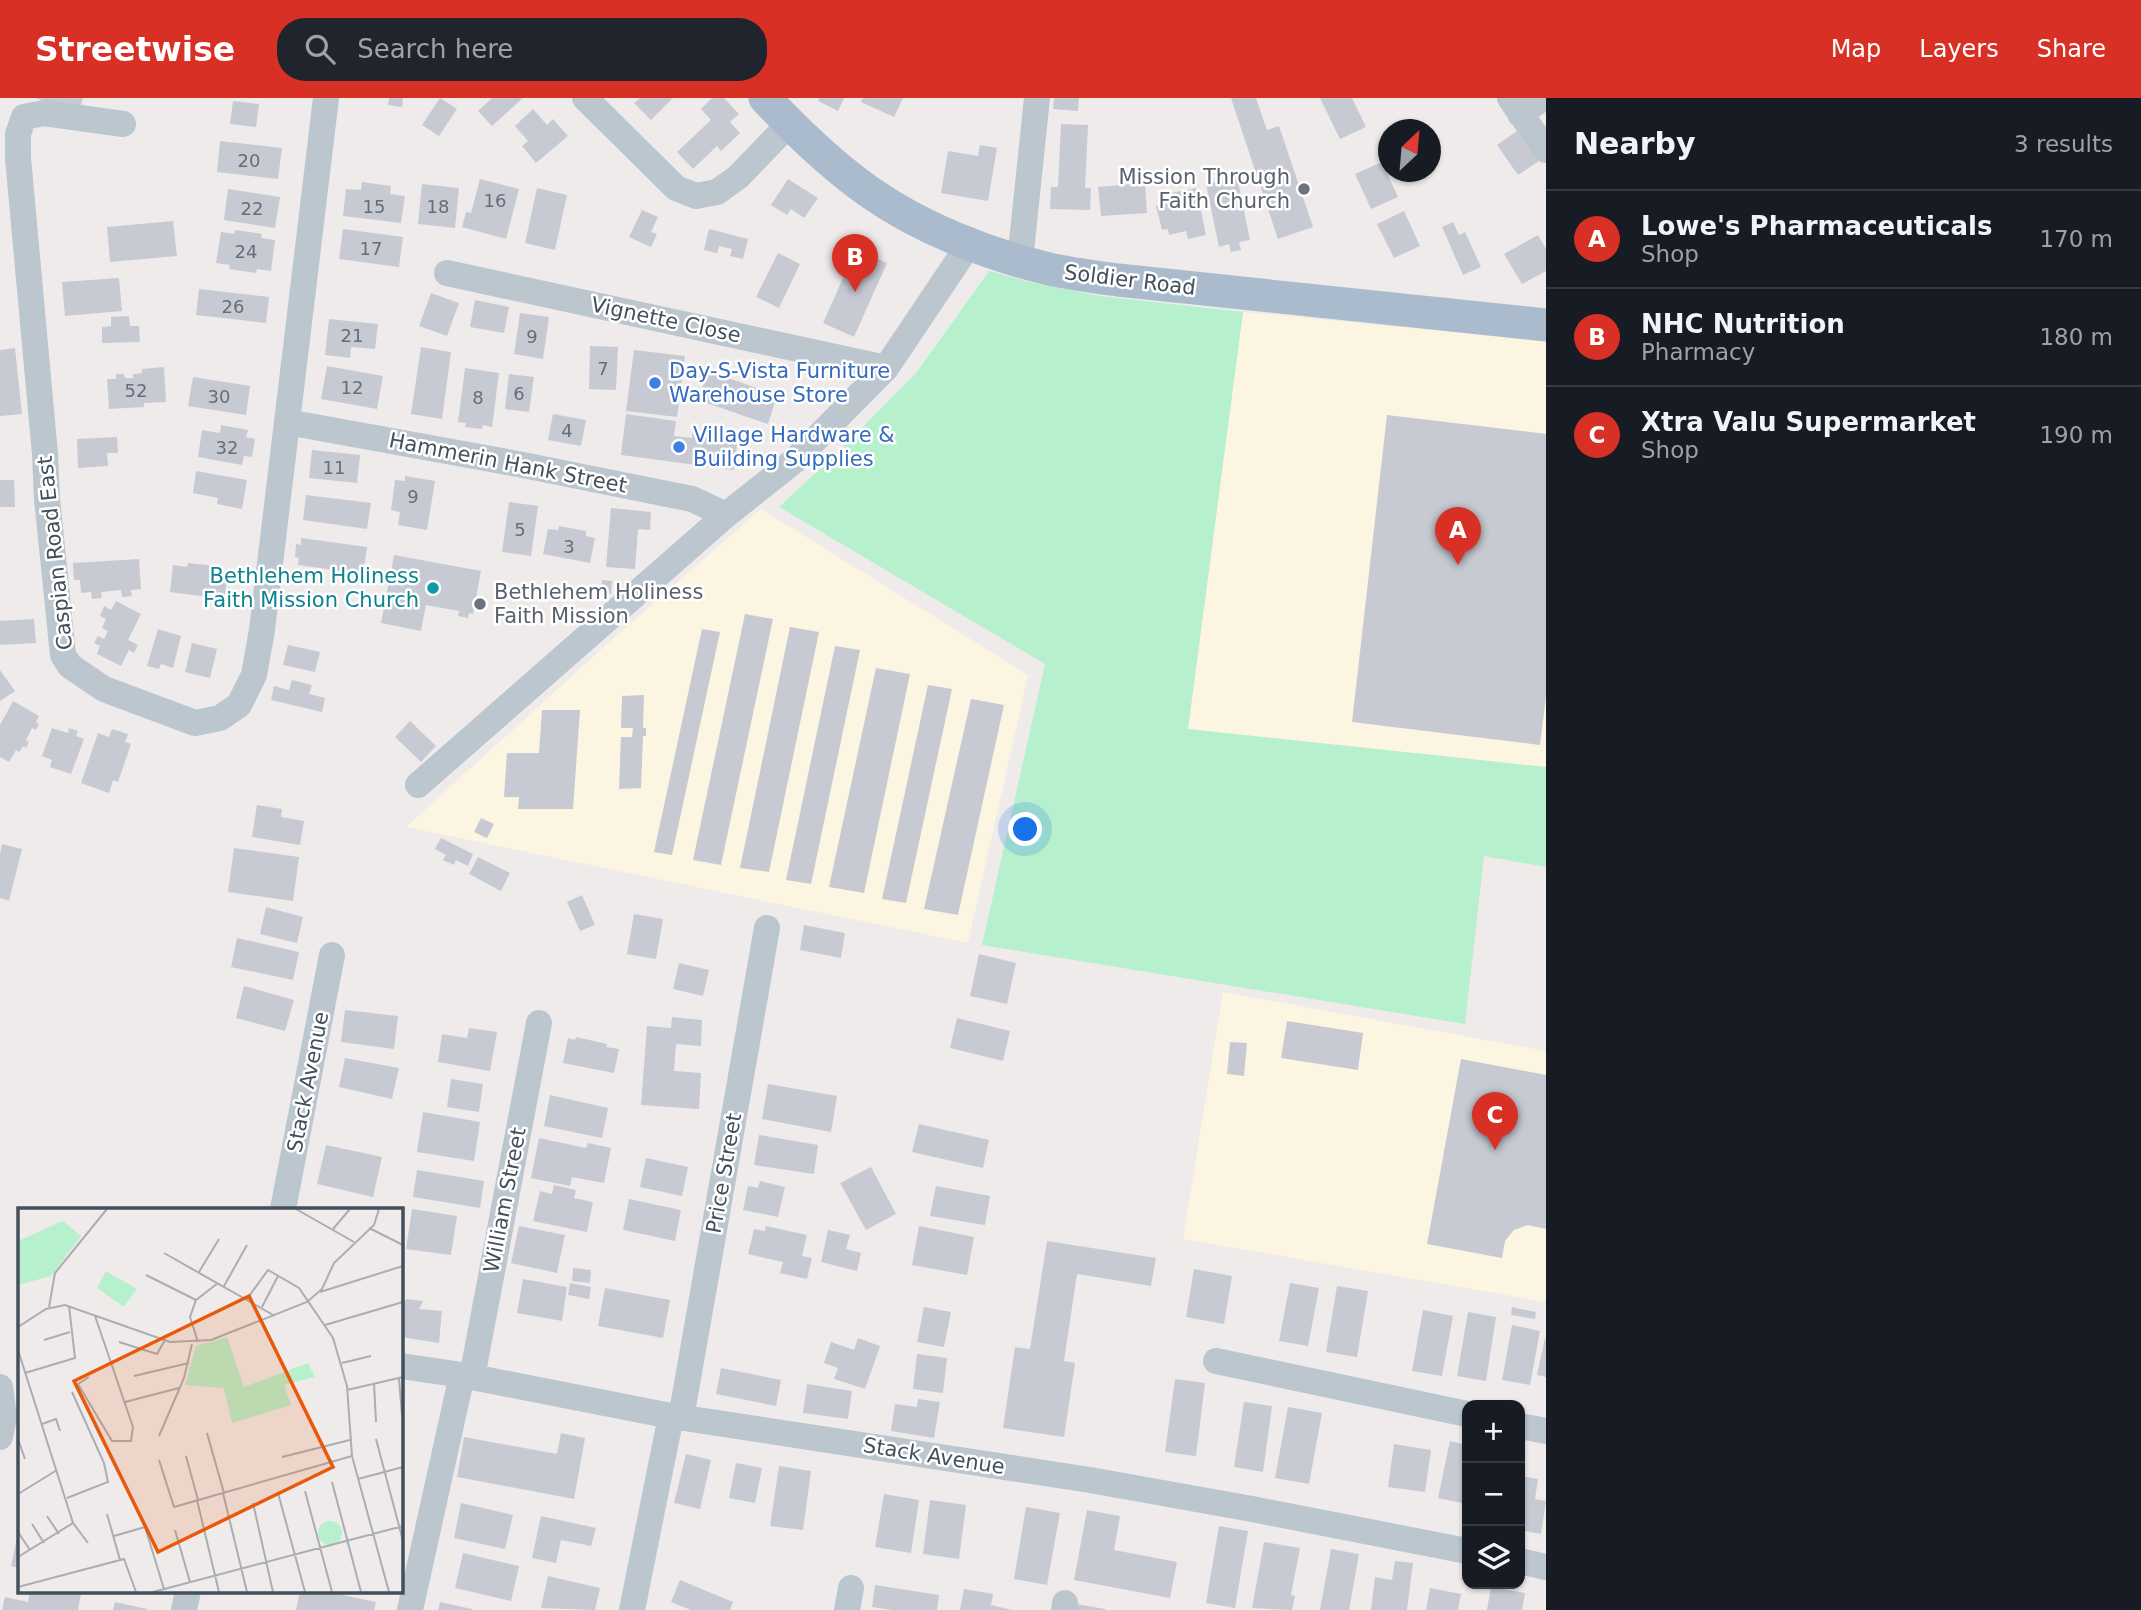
<!DOCTYPE html>
<html lang="en">
<head>
<meta charset="utf-8">
<style>
  :root { --surface:#171b24; --page:#20242c; --text:#f1f3f6; --muted:#9ea1a6; --line:#363941; --accent:#d93025 }
  body { margin:0; font-family:"DejaVu Sans",sans-serif; background:var(--page); color:var(--text) }
  .controls { position:absolute; right:21px; bottom:21px; display:grid; overflow:hidden; border-radius:14px; box-shadow:0 2px 5px #0004 }
  .controls button { width:63px; height:63px; display:grid; place-items:center; padding:0; border:0; border-bottom:2px solid var(--line); background:var(--surface); color:var(--text); font:35px sans-serif }
  .compass { position:absolute; left:1378px; top:21px; width:63px; height:63px; border-radius:50%; background:var(--surface); box-shadow:0 2px 5px #0004; rotate:26deg }
  .you { position:absolute; left:1026px; top:732px; width:24px; height:24px; margin:-18px; border:5px solid #fff; border-radius:50%; background:#1a73e8; box-shadow:0 0 0 10px #1a73e833 }
  .badge { display:grid; place-items:center; width:46px; height:46px; border-radius:50%; background:var(--accent); color:#fff; font-size:23px; font-weight:700 }
  .pin { position:absolute; translate:-50% -58px; filter:drop-shadow(0 2px 4px #0008) }
  .pin::after { content:''; position:absolute; top:37px; width:24px; height:21px; background:inherit; clip-path:polygon(0 0,100% 0,50% 100%) }
  .list { margin:0; padding:0; list-style:none }
  h2 { display:flex; justify-content:space-between; align-items:center; height:91px; margin:0; padding:0 28px; font-size:30px }
  h2 small { font-size:23px; font-weight:400; color:var(--muted) }
  .list li { display:grid; grid-template-columns:46px 1fr auto; gap:21px; align-items:center; box-sizing:border-box; height:98px; padding:0 28px; border-top:2px solid var(--line) }
  .list b { display:block; font-size:26px; white-space:nowrap }
  .list p { margin:0; font-size:23px; white-space:nowrap; color:var(--muted) }
  .list em { font-size:23px; font-style:normal; color:var(--muted) }
  .icon { flex:none; width:38px; height:38px; fill:none; stroke:currentColor; stroke-width:2; stroke-linecap:round; stroke-linejoin:round }
  .map { position:relative; flex:none; width:1546px; height:1512px; overflow:hidden }
  header { display:flex; align-items:center; gap:42px; box-sizing:border-box; height:98px; padding:0 35px; background:var(--accent); color:#fff }
  header strong { font-size:33px }
  nav { display:flex; gap:38px; margin-inline-start:auto; font-size:24px }
  .search { width:490px; height:63px; background:var(--page); display:flex; align-items:center; gap:18px; box-sizing:border-box; padding:0 24px; border-radius:28px; color:var(--muted); font-size:26px }
  main { display:flex }
  aside { flex:1; background:var(--surface) }
  .map>svg:first-child { display:block }
  .commercial { fill:#fcf5e1 }
  .green { fill:#b6f0cd }
  .building { fill:#c7cad2 }
  .lines { fill:none; stroke-linecap:round; stroke-linejoin:round }
  .minor { stroke:#bbc6cf; stroke-width:26 }
  .major { stroke:#a9bbcd; stroke-width:33 }
  .worship-dot { fill:#6b7280; stroke:#fff; stroke-width:2.5 }
  .shop-dot { fill:#3f7fe0; stroke:#fff; stroke-width:2.5 }
  .culture-dot { fill:#0f9aa8; stroke:#fff; stroke-width:2.5 }
  .labels { text-anchor:middle; dominant-baseline:central; stroke-width:5; stroke-linejoin:round; paint-order:stroke }
  .number-label { font-size:18px; fill:#646e78 }
  .worship-label { font-size:21px; fill:#5b616d; stroke:#fff; text-anchor:end }
  .street-label { font-size:21px; fill:#434f5a; stroke:#fff }
  .shop-label { font-size:21px; fill:#366cbe; stroke:#fff; text-anchor:start }
  .culture-label { font-size:21px; fill:#0d838f; stroke:#fff; text-anchor:end }
  .inset-road { fill:none; stroke:#aaadb1; stroke-width:2 }
  .view { fill:#e8590c; fill-opacity:0.15; stroke:#e8590c; stroke-width:3.5 }
  .inset-edge { fill:none; stroke:#434f5a; stroke-width:3.5 }
</style>
</head>
<body>
<header>
<strong>Streetwise</strong>
<div class="search"><svg class="icon" aria-label="search" viewBox="0 0 24 24"><circle cx="10" cy="10" r="6"/><path d="M15 15l6 6"/></svg>Search here</div>
<nav><a>Map</a><a>Layers</a><a>Share</a></nav>
</header>
<main>
<div class="map">
<svg width="1546" height="1512" viewBox="0 0 1546 1512">
  <rect width="100%" height="100%" fill="#efebeb"/>
  <!-- commercial -->
  <path class="commercial" d="M1243,214L1546,243V669L1188,631Z
    M761,411L1028,577L968,845L406,729L606,547Z
    M1223,894L1546,953V1204L1183,1141Z"/>
  <!-- green -->
  <path class="green" d="M989,173L1034,185L1100,198L1243,214L1188,631L1546,669V769L1484,758L1465,926L982,847L1045,566L779,409L839,353L916,275Z"/>
  <!-- building -->
  <path class="building" d="M35,0H83L79,14Z
    M389,0H403L402,9L388,7Z
    M440,0L457,11L439,38L422,27Z
    M492,0H523L492,28L478,13Z
    M640,0H673L651,22L634,5Z
    M712,0H724L739,16L730,24L740,35L721,53L717,48L693,71L677,54L711,22L701,11Z
    M820,0H844L838,13L818,3Z
    M863,0H903L894,19L861,4Z
    M1054,0H1079L1078,13L1053,11Z
    M1231,0H1256L1267,32L1279,28L1313,129L1278,141Z
    M1320,0H1352L1366,29L1340,41Z
    M233,3L259,6L256,29L230,26Z
    M533,11L547,27L553,21L568,38L536,65L522,48L528,43L515,28Z
    M1061,26L1088,27L1085,90H1091L1090,112L1050,111L1051,89H1058Z
    M1517,33L1539,63L1518,77L1497,47Z
    M220,43L282,50L278,81L217,74Z
    M980,47L997,50L988,103L941,95L948,53L978,58Z
    M1382,64L1398,99L1371,111L1355,76Z
    M1237,79L1250,142L1239,144L1241,152L1231,154L1229,146L1219,149L1206,86Z
    M480,81L519,91L506,141L462,129L466,114L471,115Z
    M788,81L818,100L804,120L791,111L787,117L771,107Z
    M362,84L391,88L390,96L405,98L401,125L343,118L346,91L361,92Z
    M1145,85L1147,115L1101,118L1098,89Z
    M422,86L459,90L455,130L418,126Z
    M537,90L567,97L555,152L525,145Z
    M1196,90L1206,137L1188,141L1186,133L1169,137L1168,131L1162,132L1156,108L1173,104L1171,95Z
    M228,91L280,99L275,130L224,122Z
    M642,112L658,119L651,134L657,136L651,149L629,139Z
    M1404,113L1420,148L1394,160L1377,126Z
    M173,123L177,158L110,164L107,129Z
    M1453,124L1459,137L1465,134L1481,169L1463,177L1442,129Z
    M343,131L403,139L399,169L339,161Z
    M709,131L748,141L743,161L730,158L732,151L719,148L717,155L704,152Z
    M235,132L262,136L261,140L275,142L271,173L257,171L256,175L229,171L230,167L216,165L221,134L234,136Z
    M1538,137L1546,151V173L1522,186L1504,156Z
    M856,151L887,165L854,239L823,225Z
    M778,155L800,166L779,210L756,199Z
    M119,180L122,213L65,218L62,184Z
    M199,191L269,199L266,225L196,217Z
    M431,195L459,205L447,238L419,228Z
    M475,202L509,209L504,235L470,229Z
    M520,215L549,219L543,261L514,256Z
    M129,218L130,228H139L140,244L102,245V229L111,228V219Z
    M329,221L378,226L375,251L351,249L350,260L325,257Z
    M590,248L618,249L616,292L589,291Z
    M421,249L451,254L442,321L411,316Z
    M15,250L22,316L0,318V252Z
    M634,252L685,258L677,319L626,313Z
    M327,268L383,278L377,311L321,301Z
    M164,269L166,304L144,305V309L109,311L107,281H116V276H124L125,280H133V276L142,275V271Z
    M465,270L499,275L492,329L483,327L482,331L465,329L466,325L458,324Z
    M708,273L777,297L768,326L698,302Z
    M509,276L534,279L529,314L505,311Z
    M193,279L250,288L246,317L188,308Z
    M553,316L586,322L581,348L548,342Z
    M626,316L676,323L674,338L692,340L693,332L738,338L734,372L621,357Z
    M1387,317L1546,336V598L1540,647L1352,624Z
    M221,327L248,332L246,339L255,341L252,359L244,358L242,367L198,359L202,332L220,335Z
    M117,339L118,355H107L108,368L78,370L77,341Z
    M312,352L360,357L357,385L309,380Z
    M196,373L247,382L242,411L217,406L218,400L193,395Z
    M405,378L435,383L427,432L398,427L400,414L391,412L395,382L405,383Z
    M0,382H14L15,409H0Z
    M306,397L371,405L367,431L303,422Z
    M509,404L538,408L531,458L502,454Z
    M611,410L651,414L650,432L638,431L635,471L606,469Z
    M559,428L586,433V438L595,440L590,465L543,456L548,431L558,432Z
    M301,440L367,449L363,476L298,467L299,460L295,459L296,446L301,447Z
    M394,457L481,473L473,516L469,515L468,520L458,518L459,513L426,507L421,533L381,525Z
    M139,461L141,491L131,492L132,498L122,499L121,492L101,494L102,500L92,501L91,494L81,495L80,482H74L73,465Z
    M188,465L215,468L214,473L228,475L224,501L170,494L173,467L187,469Z
    M602,482L612,483L611,496L601,495Z
    M116,503L141,516L128,542L138,547L134,555L129,552L121,568L97,556L100,548L94,545L98,538L104,541L108,533L102,530L106,521L100,518L104,508L111,512Z
    M745,516L773,521L721,767L693,762Z
    M34,521L36,545L0,547V523Z
    M790,529L819,534L769,774L740,770Z
    M158,531L181,538L173,570L161,566L159,571L147,568Z
    M702,531L720,534L672,757L654,754Z
    M192,545L217,551L210,580L185,574Z
    M288,547L320,554L315,574L283,567Z
    M835,548L860,552L811,786L786,782Z
    M876,570L910,576L864,795L829,789Z
    M0,572L15,593L0,603Z
    M292,582L312,587L309,596L325,600L322,614L271,602L274,588L289,592Z
    M928,587L952,591L906,805L882,801Z
    M644,597L643,630H646V638H643L641,690L619,691L621,639H632L633,630H621L622,598Z
    M971,601L1004,607L958,817L924,811Z
    M13,603L39,618L36,624L39,626L36,632L32,630L26,642L29,644L26,650L23,648L19,654L16,652L9,664L0,659V627Z
    M542,612H580L573,711H518L519,699H504L507,655H539Z
    M410,623L436,648L421,664L395,639Z
    M52,630L68,635L69,630L78,633L76,638L84,641L71,676L50,669L52,662L42,658Z
    M112,631L128,636L125,644L131,646L118,684L113,682L109,695L81,685L98,635L109,639Z
    M257,707L282,711L281,719L304,723L300,747L252,739Z
    M481,720L494,726L487,740L474,734Z
    M441,740L473,756L468,768L456,762L454,767L443,762L446,757L435,751Z
    M2,746L22,751L9,803L0,800V756Z
    M234,750L299,759L293,803L228,794Z
    M478,759L510,775L501,793L469,776Z
    M582,797L595,827L580,833L567,804Z
    M266,809L303,819L297,845L260,836Z
    M634,816L663,821L656,861L627,856Z
    M804,827L845,835L841,860L800,852Z
    M237,840L299,854L293,882L231,869Z
    M979,856L1016,865L1007,906L970,898Z
    M679,865L709,872L703,898L673,891Z
    M244,888L294,902L285,933L236,920Z
    M345,912L398,918L394,951L341,944Z
    M672,919L702,922L701,948L676,946L674,973L701,975L699,1011L641,1007L647,928L671,930Z
    M957,920L1010,933L1003,963L950,950Z
    M1287,923L1363,935L1358,972L1281,960Z
    M469,930L497,934L490,973L438,964L442,936L467,940Z
    M576,939L607,946L606,949L619,951L614,975L563,965L568,940L575,942Z
    M1230,944L1247,945L1244,978L1227,976Z
    M345,960L399,970L392,1001L339,989Z
    M1461,961L1546,977V1131L1528,1127L1514,1132L1505,1143L1502,1160L1427,1146Z
    M451,981L483,986L479,1014L447,1009Z
    M768,986L837,998L831,1034L762,1021Z
    M550,997L608,1010L602,1040L544,1028Z
    M423,1014L480,1024L474,1063L417,1054Z
    M919,1026L989,1042L983,1070L912,1054Z
    M759,1037L818,1047L814,1076L754,1067Z
    M539,1040L586,1050L588,1045L611,1050L604,1085L572,1079L570,1088L531,1080Z
    M326,1047L382,1059L373,1099L317,1086Z
    M646,1060L688,1069L682,1098L640,1089Z
    M871,1069L896,1116L866,1132L840,1085Z
    M417,1072L484,1083L480,1110L413,1099Z
    M760,1083L785,1089L778,1119L743,1112L748,1088L758,1090Z
    M554,1087L576,1092L574,1100L593,1104L587,1134L533,1123L540,1093L552,1096Z
    M936,1088L990,1098L985,1127L930,1118Z
    M629,1101L681,1112L675,1143L623,1132Z
    M412,1111L457,1118L451,1157L406,1151Z
    M519,1128L565,1137L557,1175L511,1165Z
    M766,1128L807,1137L802,1158L812,1160L807,1181L780,1175L783,1164L748,1156L754,1131L765,1133Z
    M919,1128L974,1139L967,1177L912,1167Z
    M828,1132L850,1137L846,1151L861,1155L857,1173L821,1164Z
    M1047,1143L1156,1160L1151,1188L1077,1176L1064,1263L1075,1265L1064,1339L1003,1330L1015,1249L1030,1251Z
    M573,1170L591,1172L590,1185L572,1183Z
    M1194,1171L1232,1178L1224,1226L1186,1219Z
    M523,1181L567,1189L562,1223L517,1215Z
    M570,1185L591,1189L589,1201L568,1197Z
    M1290,1185L1319,1190L1308,1248L1279,1243Z
    M1337,1188L1368,1193L1357,1259L1326,1254Z
    M605,1190L670,1202L663,1240L598,1228Z
    M406,1201L423,1203L419,1211L442,1213L439,1245L401,1239V1207L403,1208Z
    M924,1209L951,1214L944,1249L917,1244Z
    M1512,1209L1536,1214L1535,1221L1511,1217Z
    M1423,1212L1453,1218L1442,1278L1412,1273Z
    M1468,1214L1496,1219L1486,1283L1457,1278Z
    M1512,1227L1540,1233L1530,1287L1502,1282Z
    M858,1240L880,1248L865,1291L834,1281L838,1270L824,1265L831,1244L854,1252Z
    M1545,1240L1546,1241V1279L1537,1277Z
    M917,1256L947,1260L943,1295L913,1291Z
    M721,1270L781,1282L776,1308L716,1296Z
    M1175,1281L1205,1285L1196,1358L1165,1354Z
    M807,1286L852,1293L848,1321L803,1315Z
    M918,1301L940,1304L934,1340L891,1333L895,1306L917,1309Z
    M1244,1304L1272,1308L1263,1374L1234,1369Z
    M1288,1309L1322,1315L1309,1386L1275,1380Z
    M561,1335L585,1340L574,1401L457,1379L464,1339L557,1356Z
    M1450,1343L1467,1347V1406L1438,1400Z
    M1394,1346L1431,1352L1425,1394L1388,1389Z
    M686,1356L711,1362L700,1411L674,1405Z
    M736,1365L762,1370L755,1405L729,1400Z
    M779,1368L811,1373L803,1432L770,1428Z
    M1520,1378L1538,1381L1535,1401L1546,1403L1541,1436L1520,1432Z
    M884,1396L919,1402L911,1455L875,1449Z
    M930,1402L966,1407L959,1461L923,1456Z
    M461,1405L513,1417L505,1451L454,1440Z
    M1026,1409L1060,1415L1047,1487L1014,1481Z
    M1087,1412L1120,1418L1114,1452L1177,1464L1170,1500L1074,1482Z
    M541,1418L596,1430L591,1448L561,1442L556,1465L532,1460Z
    M1219,1428L1248,1433L1235,1510L1206,1505Z
    M18,1435L19,1436V1470L11,1468Z
    M1264,1444L1300,1450L1291,1497L1295,1498L1292,1512L1252,1510Z
    M1331,1451L1359,1456L1349,1512H1320Z
    M463,1455L519,1468L511,1503L455,1490Z
    M1395,1463L1413,1465L1407,1512H1371L1375,1479L1392,1482Z
    M548,1478L600,1490L595,1512L541,1510Z
    M680,1482L733,1504L730,1512H691L671,1504Z
    M875,1487L939,1497L937,1512H892L872,1509Z
    M1491,1489L1525,1495L1522,1512H1487Z
    M1430,1490L1461,1496L1458,1512H1426Z
    M964,1491L993,1496L991,1507L1012,1512H960Z
    M30,1493H65L81,1496L78,1512H2L5,1499L28,1504Z
    M300,1493H324L376,1504L374,1512H296Z
    M115,1504L147,1511V1512H113Z
    M440,1504L472,1511V1512H438Z
    M1076,1506L1105,1511V1512H1075Z"/>
  <g class="lines">
    <!-- minor -->
    <path class="minor" d="M585,0L676,90L696,98L717,94L738,79L789,26
      M1510,0L1546,52
      M1520,16L1543,0
      M123,26L44,15L24,19L18,36V60L45,356L47,401L63,557L70,568L104,591L195,625L220,620L239,607L254,577L262,532L326,0
      M1020,163L1037,0
      M447,175L886,270
      M287,324L518,366L692,401L726,417
      M418,687L726,417L794,363L886,270L970,145
      M283,1111L332,857
      M1216,1263L1467,1316
      M401,1268L462,1277L671,1318L1090,1382L1252,1411L1467,1453
      M472,1279L539,925
      M0,1289L4,1319L0,1339
      M681,1320L767,830
      M1520,1328L1546,1333
      M1520,1463L1546,1469
      M184,1512L188,1493
      M410,1512L462,1277
      M632,1512L671,1318
      M847,1512L851,1490
      M1064,1512L1065,1505"/>
    <!-- major -->
    <path class="major" d="M765,0C797,34 830,66 868,93C920,130 987,156 1049,171C1071,176 1095,179 1118,182L1546,227"/>
  </g>
  <!-- markers -->
  <g class="worship-dot">
    <circle cx="1304" cy="91" r="7"/>
    <circle cx="480" cy="506" r="7"/>
  </g>
  <g class="shop-dot">
    <circle cx="655" cy="285" r="7"/>
    <circle cx="679" cy="349" r="7"/>
  </g>
  <circle class="culture-dot" cx="433" cy="490" r="7"/>
  <g class="labels">
    <!-- number labels -->
    <g class="number-label">
      <text x="249" y="62">20</text>
      <text x="495" y="102">16</text>
      <text x="374" y="108">15</text>
      <text x="438" y="108">18</text>
      <text x="252" y="110">22</text>
      <text x="371" y="150">17</text>
      <text x="246" y="153">24</text>
      <text x="233" y="208">26</text>
      <text x="352" y="237">21</text>
      <text x="532" y="238">9</text>
      <text x="603" y="270">7</text>
      <text x="352" y="289">12</text>
      <text x="136" y="292">52</text>
      <text x="519" y="295">6</text>
      <text x="219" y="298">30</text>
      <text x="478" y="299">8</text>
      <text x="567" y="332">4</text>
      <text x="227" y="349">32</text>
      <text x="334" y="369">11</text>
      <text x="413" y="398">9</text>
      <text x="520" y="431">5</text>
      <text x="569" y="448">3</text>
    </g>
    <!-- worship labels -->
    <g class="worship-label">
      <text x="1290" y="79">Mission Through<tspan x="1290" dy="24">Faith Church</tspan></text>
      <text x="494" y="494" text-anchor="start">Bethlehem Holiness<tspan x="494" dy="24">Faith Mission</tspan></text>
    </g>
    <!-- street labels -->
    <g class="street-label">
      <text transform="translate(1130 182) rotate(7)">Soldier Road</text>
      <text transform="translate(666 222) rotate(12)">Vignette Close</text>
      <text transform="translate(508 365) rotate(11)">Hammerin Hank Street</text>
      <text transform="translate(55 455) rotate(-96)">Caspian Road East</text>
      <text transform="translate(308 984) rotate(-79)">Stack Avenue</text>
      <text transform="translate(724 1075) rotate(-80)">Price Street</text>
      <text transform="translate(505 1102) rotate(-79)">William Street</text>
      <text transform="translate(934 1358) rotate(9)">Stack Avenue</text>
    </g>
    <!-- shop labels -->
    <g class="shop-label">
      <text x="669" y="273">Day-S-Vista Furniture<tspan x="669" dy="24">Warehouse Store</tspan></text>
      <text x="693" y="337">Village Hardware &amp;<tspan x="693" dy="24">Building Supplies</tspan></text>
    </g>
    <!-- culture labels -->
    <g class="culture-label">
      <text x="419" y="478">Bethlehem Holiness<tspan x="419" dy="24">Faith Mission Church</tspan></text>
    </g>
  </g>
  <!-- overview -->
  <g transform="translate(18 1110)">
    <rect width="385" height="385" fill="#efebeb"/>
    <path d="M45,13L63,28L33,68L0,77V33ZM88,63L119,81L106,99L79,80ZM209,129L226,179L290,155L297,169L266,177L273,197L214,215L206,180L167,177L178,138ZM300 325a12 12 0 1 1 24 0a12 12 0 1 1-24 0Z" fill="#b6f0cd"/>
    <path class="inset-road" d="M278,1L336,34M351,20L385,37M315,21L332,1M146,45L257,108M181,64L201,31M128,67L178,92L200,75M206,78L229,37M302,84L385,58M229,91L250,62L281,80L315,130L329,178L334,248L371,384M178,92L172,109L180,134M31,99L37,65L89,1M244,99L260,68M307,117L385,94M0,119L28,101L47,97L152,134L193,132L289,94L304,81L316,55L356,17L361,1M26,132L52,124M101,134L139,146L147,132M0,142L55,315L70,335M324,155L353,148M7,165L57,150L51,98M116,168L171,155M71,169L60,176L94,233H113L115,219L77,108M381,171L384,207M356,175L358,214M329,182L385,169M107,194L161,180M24,216L38,211L42,223M189,225L206,285M141,228L166,170L174,136M0,231L7,251M358,231L385,333M168,248L180,292M264,249L332,232M141,252L156,299L334,248M340,271L385,259M314,274L343,384M287,283L314,384M205,285L229,384M260,285L287,384M0,286L39,262M49,290L90,274L86,255L54,184M179,292L201,384M235,295L255,384M89,306L102,352M29,308L41,326M14,316L26,335M157,322L172,374M0,324L12,342M96,328L127,319L146,381M0,349L55,315M0,379L106,351L118,384M135,384L385,318"/>
    <path class="view" d="M231,88L315,259L140,344L56,173Z"/>
    <rect width="385" height="385" class="inset-edge"/>
  </g>
</svg>
<div class="controls">
<button>+</button>
<button>−</button>
<button><svg class="icon" aria-label="layers" viewBox="0 0 24 24"><path d="M12 4l9 5-9 5-9-5zM3 14l9 5 9-5"/></svg></button>
</div>
<svg class="compass" viewBox="-18 -18 36 36"><path d="M0-13l5 13h-10z" fill="#e53935"/><path d="M0 13l5-13h-10z" fill="#9ea1a6"/></svg>
<div class="you"></div>
<div class="pin badge" style="left:1458px;top:467px">A</div>
<div class="pin badge" style="left:855px;top:194px">B</div>
<div class="pin badge" style="left:1495px;top:1052px">C</div>
</div>
<aside>
<h2>Nearby<small>3 results</small></h2>
<ul class="list">
<li><span class="badge">A</span><div><b>Lowe's Pharmaceuticals</b><p>Shop</p></div><em>170 m</em></li>
<li><span class="badge">B</span><div><b>NHC Nutrition</b><p>Pharmacy</p></div><em>180 m</em></li>
<li><span class="badge">C</span><div><b>Xtra Valu Supermarket</b><p>Shop</p></div><em>190 m</em></li>
</ul>
</aside>
</main>
</body>
</html>
